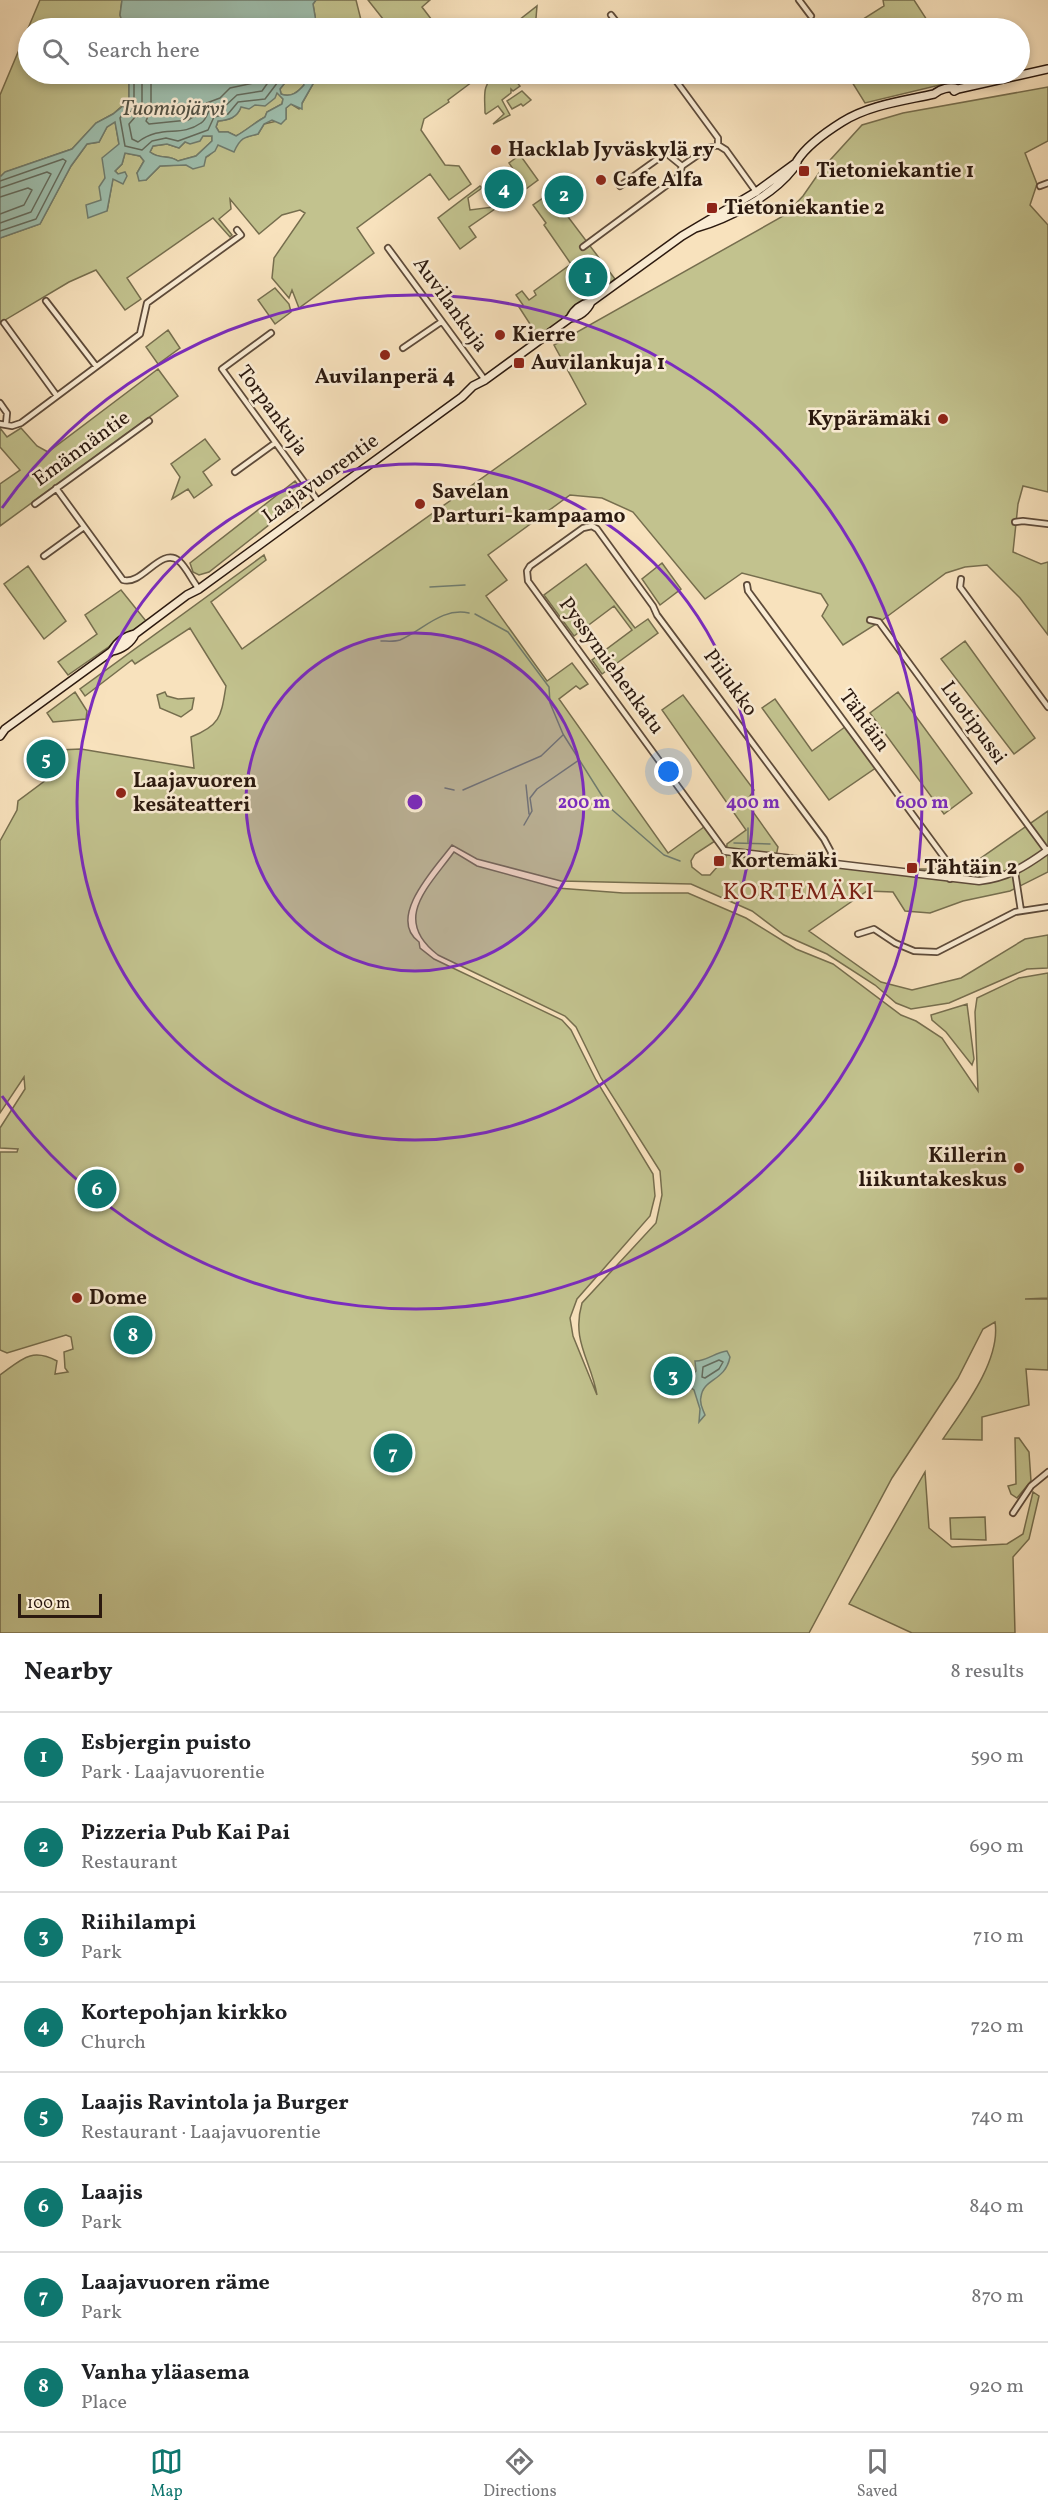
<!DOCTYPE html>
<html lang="en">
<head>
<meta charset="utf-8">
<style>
  :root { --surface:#fff; --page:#f6f6f6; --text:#202124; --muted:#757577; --line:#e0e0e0; --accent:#0f766e }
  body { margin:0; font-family:Vollkorn,serif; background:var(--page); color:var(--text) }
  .scale { position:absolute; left:18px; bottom:15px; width:84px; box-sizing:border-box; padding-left:6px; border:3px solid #2b190f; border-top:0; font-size:16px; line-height:21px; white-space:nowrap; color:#2b190f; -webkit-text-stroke:4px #faecd4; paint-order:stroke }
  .you { position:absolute; left:669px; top:772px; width:21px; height:21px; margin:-15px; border:4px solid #fff; border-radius:50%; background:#1a73e8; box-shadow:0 0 0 9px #1a73e833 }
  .badge { display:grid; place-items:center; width:39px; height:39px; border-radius:50%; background:var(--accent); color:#fff; font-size:20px; font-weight:700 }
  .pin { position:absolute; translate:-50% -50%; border:3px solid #fff; box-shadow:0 2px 6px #0006 }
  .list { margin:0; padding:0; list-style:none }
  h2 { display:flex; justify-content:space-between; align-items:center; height:78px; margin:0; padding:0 24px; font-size:26px }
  h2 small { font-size:20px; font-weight:400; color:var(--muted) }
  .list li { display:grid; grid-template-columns:39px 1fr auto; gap:18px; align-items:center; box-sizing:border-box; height:90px; padding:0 24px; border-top:2px solid var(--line) }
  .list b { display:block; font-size:22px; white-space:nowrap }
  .list p { margin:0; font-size:20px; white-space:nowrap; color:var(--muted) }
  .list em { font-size:20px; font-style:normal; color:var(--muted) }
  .icon { flex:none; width:33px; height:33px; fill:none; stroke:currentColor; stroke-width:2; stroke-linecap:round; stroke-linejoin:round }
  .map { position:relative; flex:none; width:1048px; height:1633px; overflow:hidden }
  .search { position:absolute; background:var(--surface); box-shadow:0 3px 9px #0003; left:18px; right:18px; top:18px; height:66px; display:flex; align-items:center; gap:15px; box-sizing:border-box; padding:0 21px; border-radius:33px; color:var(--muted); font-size:22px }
  .sheet { height:798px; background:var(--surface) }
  nav { display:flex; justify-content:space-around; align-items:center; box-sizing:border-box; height:84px; border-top:2px solid var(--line); background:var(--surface); font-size:16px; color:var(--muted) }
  nav a { display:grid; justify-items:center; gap:3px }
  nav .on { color:var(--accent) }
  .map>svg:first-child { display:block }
  .green { fill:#c2c28e; stroke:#766e4e; stroke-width:1.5 }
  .water { fill:#9ebead; stroke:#707c6e; stroke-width:1.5; fill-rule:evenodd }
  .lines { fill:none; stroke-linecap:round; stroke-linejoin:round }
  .shore { stroke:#646c5e; stroke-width:1.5 }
  .stream { stroke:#707c6e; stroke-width:1.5 }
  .minor-casing { stroke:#5e4b3a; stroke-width:8 }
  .tertiary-casing { stroke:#5e4b3a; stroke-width:9 }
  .secondary-casing { stroke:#2b190f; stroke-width:10 }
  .minor { stroke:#faecd4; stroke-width:4.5 }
  .tertiary { stroke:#faecd4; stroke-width:6 }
  .secondary { stroke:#faecd4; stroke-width:7 }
  .ring { fill:none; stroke:#7b2cbf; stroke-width:3 }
  .poi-dot { fill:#8f2418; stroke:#faecd4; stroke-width:2 }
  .labels { text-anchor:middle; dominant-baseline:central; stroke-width:5; stroke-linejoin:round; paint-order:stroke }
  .poi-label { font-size:21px; font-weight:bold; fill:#2b190f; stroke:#faecd4; text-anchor:start }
  .street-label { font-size:21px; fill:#2b190f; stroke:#faecd4 }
  .water-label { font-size:22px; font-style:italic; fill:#535346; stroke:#faecd4 }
  .quarter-label { font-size:24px; letter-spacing:1.5px; fill:#7a1f14; stroke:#faecd4 }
  .centre { fill:#7b2cbf; stroke:#faecd4; stroke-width:3 }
  .ring-label { font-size:18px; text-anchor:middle; font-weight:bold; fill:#7b2cbf; stroke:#faecd4; stroke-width:5; stroke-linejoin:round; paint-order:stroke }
</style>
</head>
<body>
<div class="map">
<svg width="1048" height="1633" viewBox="0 0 1048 1633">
  <rect width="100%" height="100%" fill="#f8e2bd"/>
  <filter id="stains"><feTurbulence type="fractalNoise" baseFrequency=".00333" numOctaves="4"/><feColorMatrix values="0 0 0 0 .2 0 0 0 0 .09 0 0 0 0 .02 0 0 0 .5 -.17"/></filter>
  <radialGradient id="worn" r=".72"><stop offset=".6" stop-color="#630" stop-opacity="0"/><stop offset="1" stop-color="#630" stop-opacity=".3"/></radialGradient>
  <!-- green -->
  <path class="green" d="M40,0H122L120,15L124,28H28V74H129V106L125,110L122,106L113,114L96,123L72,149L6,172L0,177V95Z
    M316,0H356L363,28H314L316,22L313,4Z
    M368,0H430L422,7L438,28H379L376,25L383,19Z
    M883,0H914L927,20L930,28H849L884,6Z
    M537,6L536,18L523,28H512L514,24Z
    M292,74H302L304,85C298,92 291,98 281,94L280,89Z
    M310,74H408L410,75L412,74H471L476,79L448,100L449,102L424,119L421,130L445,165L459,166L471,184L449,200L430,174L357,228L374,253L299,308L292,290L289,298L272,278L274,258L305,213L300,210L282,215L259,234L230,199L231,209L219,219L232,235L230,237L213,218L127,278L141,299L125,310L96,270L69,282L0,323V238L40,224L71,166L87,144L99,142L107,127L115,121L119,144L105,178L107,211L113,178L118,174L115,171L122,164L125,153L140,156L144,161L137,173L146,180L160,166C180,165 209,165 218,144L258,134L264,124L286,119V108L291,104L299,109L313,84Z
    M497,74H510L520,86L513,91L511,89V93L502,100L510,115L493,124L504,114L498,106L486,114L485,113C485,95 481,85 497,74Z
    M847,74H941L944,84L865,103Z
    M1048,87V141L1025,153L1037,184L1030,205L1048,225V492L1023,486L1018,504L1013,552L1041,564L1048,562V635L1020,598L987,565L965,567L946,573L881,621L843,645L822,616L828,605L821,594L742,573L705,599L633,512L602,498L570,495L488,555L507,580L486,596L547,681L572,663L588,684L580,689L576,686L559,699L668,853L704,827L715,841L695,854L691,861L692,867L702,875H710L726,857L727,844L746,830L662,710L683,695L754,790L746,802L778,847L775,861L851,869H965L1048,811V872L1010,891L963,901L930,913L905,911L893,892L867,891L809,931L881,982L912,990L961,978L1025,939L1048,935V968L1027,969L949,1003L911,1009L896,1003L875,985L827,954L784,935L752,911L691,884L561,881L477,859L452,845C435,867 386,918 419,942L420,948L434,959L562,1020L571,1030L596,1080L653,1174L655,1196L650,1216L577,1299L570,1318L573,1336L597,1395C591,1360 571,1341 582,1303L656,1223L662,1195L660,1171L601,1078L576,1027L565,1016L438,955C391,919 429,887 454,852L477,866L557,888L623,893H688L746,918L796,949L833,964L901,1015L916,1021L942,1038L978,1091L975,1012L977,998L1019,978L1048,973V1298L1025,1299H1048V1370L1026,1369L1029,1405L982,1417V1440L943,1439C964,1408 1001,1360 995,1322L983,1329L958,1378L892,1478L809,1633H0V1375C21,1360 31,1347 57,1361L55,1374L68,1372L65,1368L64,1352L73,1349L71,1337L66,1335L7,1353L0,1350V1152H17L18,1149L0,1148V1128L25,1089L24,1077L0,1113V841L17,810L18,801L62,768L56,759L60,756L66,763L67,762L59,750L81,749L194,768L191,737C221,725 221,716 226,686L190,628L135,664L132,660L85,696L80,689L264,555L266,560L211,602L242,649L586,404L554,345L785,215L803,196L821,170L862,125L903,113Z
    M522,91L531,100L523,106L521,104L512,109L507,101Z
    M277,92L283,99L282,104L267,112L265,117C254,123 247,130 236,136L228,132H219L216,127L218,121C228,120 237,118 241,107L255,104Z
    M203,136H212V141L196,156L178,161C169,154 160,160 150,152L153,146L167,144L179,148L185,142Z
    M520,155L538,180L526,189L509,163Z
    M480,186L482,188L468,198L470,210L493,207L495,209L469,227L476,237L460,249L438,218Z
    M550,193L615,279L539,338L519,307L523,305L516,295L522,291L529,300L536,295L534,291L571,264L544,225L546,223L533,205Z
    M275,288L289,304L291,312L275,324L258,300Z
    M168,330L180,348L158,364L146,347Z
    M158,369L178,396L0,526V484L20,470L0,447V428L7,437L21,428L37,446L48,452Z
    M205,439L220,459L203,472L212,485L194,498L188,489L172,499L180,477L171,464Z
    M295,481L305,494L301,504L283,514L209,572L199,575L193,572L190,563Z
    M662,563L681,589L660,605L642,579Z
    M586,564L635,628L648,619L658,633L602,674L592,660L632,630L614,606L574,636L544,595Z
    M28,566L66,621L44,639L4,584Z
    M121,590L146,621L68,675L58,662L97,634L85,615Z
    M965,641L1035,738L1014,754L941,659Z
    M75,692L87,711L86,719L53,722L47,713Z
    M165,692L167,696L178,699L194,698L192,709L181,717L160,708L157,695Z
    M898,692L972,793L944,814L870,713Z
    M775,699L812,751L845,727L877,767L829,800L762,708Z
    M967,1004L974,1059L972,1065L946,1032L932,1020L931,1015Z
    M1015,1438H1019L1029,1452L1031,1481L1017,1498L1011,1494L1008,1486L1016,1484Z
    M925,1472L929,1528L952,1547L1007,1544L1023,1534L1033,1492L1039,1496L1029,1539L1013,1557L1015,1633H912L849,1604Z
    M985,1517L986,1540L951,1539L950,1518Z"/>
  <!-- water -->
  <path class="water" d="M122,0H316L313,4L316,22L314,28H124L120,15Z
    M129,74H292L280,89L281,94C291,98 298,92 304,85L302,74H310L313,84L302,103V109L291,104L286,108V119L281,124L272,120L264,124L258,134C244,137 240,138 234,152L218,145L215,151L206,157L204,166L193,169L186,165L160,166L146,180L139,181L137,173L144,161L140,156L125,153L122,164L115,171L118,174L125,172L127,176L123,184L113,179L107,211L88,218L86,205L101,200L99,187L105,178L102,158L119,144L115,122L107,127L99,142L87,144L71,166L40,224L0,238V177L5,172L72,149L96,123L113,114L123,106L126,109L129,106ZM277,93L283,99L282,104L267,112L265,117C254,123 247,130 236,136L228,132H219L216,127L218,121C229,120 237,118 241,107L249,109L255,105L265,106L275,98ZM203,136H212V141L196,156L178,161C169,154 160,160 150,152L153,146L167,144L179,148L185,142L190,144L200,141Z
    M727,1351L730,1357C725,1382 703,1378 701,1397C699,1404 703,1409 705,1415L699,1422L700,1409L694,1390L684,1383L696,1371L695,1361C705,1362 716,1352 727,1351Z"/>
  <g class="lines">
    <!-- shore -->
    <path class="shore" d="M134,74V106L130,113L122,115L120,118L125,146L142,150L152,141L166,138L178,141L208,130L214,117L228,114L238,102L265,99L284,74
      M142,74V109L129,124L132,139L138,142C162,124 180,138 201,123C205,121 207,115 209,111L224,107L237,95L262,91L274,74
      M151,74V109L146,121L149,124L188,120L196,115L204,104L220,98L230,88L258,82L263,74
      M0,181L63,159L66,161L36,219L0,231
      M0,188L47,172L51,174L31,212L0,223
      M0,197L28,188L32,190L24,205L0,214
      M719,1360L723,1362L719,1369L705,1378L702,1377L703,1367Z"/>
    <!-- stream -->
    <path class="stream" d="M430,587L465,585
      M475,614L508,632L549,687L550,703L563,734L609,807L664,855L680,861
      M381,641C387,641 394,642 400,640C423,630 442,607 469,613
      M526,785L529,814
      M445,788L454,790
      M463,790L541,756L563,735
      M524,825L532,811L530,798L537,789L579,760
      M748,828V842
      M734,843L770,844"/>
    <!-- minor casing -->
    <g class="minor-casing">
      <path id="minor" d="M799,0L811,16
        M611,15L621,28
        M671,74L718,138V145
        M682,166L708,148L718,145L726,150L757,193
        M620,186L666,153L682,166
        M1040,186L1048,183
        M583,247L679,176L682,166
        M388,248L485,380
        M46,301L96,366
        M4,323L57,396
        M271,333L222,369L318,501
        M403,348L441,322
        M0,403L7,413L6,424
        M0,424L12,426L21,423L140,334L147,303L241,235L237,230
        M235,472L275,443
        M56,488L123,580C142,586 161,546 179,561C187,568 192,581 199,589
        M35,504L149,421
        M1015,522L1023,521L1048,524
        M44,556L84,527
        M961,579L960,587L1048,707
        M747,585L748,591L946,860L950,879
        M870,620L879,622L1047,851
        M725,851L528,581L527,571L530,566L583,528L592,526L597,529L653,606L657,615L824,839L831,852V864
        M1015,872L1021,911
        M858,934L874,929L895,943L914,951L937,952L1015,912L1048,907
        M1013,1513L1031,1486L1048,1472"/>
    </g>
    <!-- tertiary casing -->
    <g class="tertiary-casing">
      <path id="tertiary" d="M725,851L979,881C1007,878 1026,866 1048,850"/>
    </g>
    <!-- secondary casing -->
    <g class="secondary-casing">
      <path id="secondary" d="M954,91L958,89L1048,69
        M696,228C728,219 772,196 793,169C798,163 793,168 797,161C807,145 826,132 842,122C869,105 903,101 934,94C940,89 950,86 958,89
        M570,318C574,310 582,304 591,302L682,236L756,192L797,162
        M112,651C122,649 131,643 135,634L187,595L199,589L462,397L473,386L485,380L570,318C579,317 587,311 591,302
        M0,736L5,729L112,651C117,642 126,636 135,634"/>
    </g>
    <!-- minor -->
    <use href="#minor" class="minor"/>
    <!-- tertiary -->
    <use href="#tertiary" class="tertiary"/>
    <!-- secondary -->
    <use href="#secondary" class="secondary"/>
  </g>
  <!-- distance rings -->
  <circle cx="415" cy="802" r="169" fill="#7b2cbf" fill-opacity=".12"/>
  <g class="ring">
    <circle cx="415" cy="802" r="169"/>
    <circle cx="415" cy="802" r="338"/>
    <path d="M2 508A507 507 0 1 1 2 1096"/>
  </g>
  <!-- markers -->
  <g class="poi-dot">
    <circle cx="496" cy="150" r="6"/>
    <rect x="798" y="165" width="12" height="12" rx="3"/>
    <circle cx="601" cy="180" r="6"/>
    <rect x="706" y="202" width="12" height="12" rx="3"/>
    <circle cx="500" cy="335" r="6"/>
    <circle cx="385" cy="355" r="6"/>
    <rect x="513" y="357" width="12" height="12" rx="3"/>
    <circle cx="943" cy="419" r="6"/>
    <circle cx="420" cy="504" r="6"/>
    <circle cx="121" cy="793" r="6"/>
    <rect x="713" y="855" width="12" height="12" rx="3"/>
    <rect x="906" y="862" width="12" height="12" rx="3"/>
    <circle cx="1019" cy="1168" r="6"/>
    <circle cx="77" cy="1298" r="6"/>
  </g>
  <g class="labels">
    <!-- poi labels -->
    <g class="poi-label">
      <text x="508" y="150">Hacklab Jyväskylä ry</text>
      <text x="816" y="171">Tietoniekantie 1</text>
      <text x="613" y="180">Cafe Alfa</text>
      <text x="724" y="208">Tietoniekantie 2</text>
      <text x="512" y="335">Kierre</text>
      <text x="531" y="363">Auvilankuja 1</text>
      <text x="385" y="377" text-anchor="middle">Auvilanperä 4</text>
      <text x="931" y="419" text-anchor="end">Kypärämäki</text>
      <text x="432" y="492">Savelan<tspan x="432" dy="24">Parturi-kampaamo</tspan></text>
      <text x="133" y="781">Laajavuoren<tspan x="133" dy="24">kesäteatteri</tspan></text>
      <text x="731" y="861">Kortemäki</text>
      <text x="924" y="868">Tähtäin 2</text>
      <text x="1007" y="1156" text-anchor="end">Killerin<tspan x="1007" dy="24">liikuntakeskus</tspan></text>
      <text x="89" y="1298">Dome</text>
    </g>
    <!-- street labels -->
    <g class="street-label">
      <text transform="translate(450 305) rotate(54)">Auvilankuja</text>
      <text transform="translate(272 411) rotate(54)">Torpankuja</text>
      <text transform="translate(82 449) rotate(-36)">Emännäntie</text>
      <text transform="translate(321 479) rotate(-36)">Laajavuorentie</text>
      <text transform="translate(611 666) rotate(54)">Pyssymiehenkatu</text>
      <text transform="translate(730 683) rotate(54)">Piilukko</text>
      <text transform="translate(864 721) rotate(54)">Tähtäin</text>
      <text transform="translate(973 723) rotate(54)">Luotipussi</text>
    </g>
    <!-- water labels -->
    <g class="water-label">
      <text x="173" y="109">Tuomiojärvi</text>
    </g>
    <!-- quarter labels -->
    <g class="quarter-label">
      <text x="799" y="893">KORTEMÄKI</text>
    </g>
  </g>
  <circle cx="415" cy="802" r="9" class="centre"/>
  <g class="ring-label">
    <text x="584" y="808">200 m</text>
    <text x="753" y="808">400 m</text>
    <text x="922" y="808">600 m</text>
  </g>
  <rect width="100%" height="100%" filter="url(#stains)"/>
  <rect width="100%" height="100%" fill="url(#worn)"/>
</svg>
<div class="scale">100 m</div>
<div class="you"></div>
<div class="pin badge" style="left:588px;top:277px">1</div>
<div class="pin badge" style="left:564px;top:195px">2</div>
<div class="pin badge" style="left:673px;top:1376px">3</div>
<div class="pin badge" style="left:504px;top:189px">4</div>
<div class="pin badge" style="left:46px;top:759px">5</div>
<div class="pin badge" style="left:97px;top:1189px">6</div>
<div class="pin badge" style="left:393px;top:1453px">7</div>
<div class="pin badge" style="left:133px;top:1335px">8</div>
<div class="search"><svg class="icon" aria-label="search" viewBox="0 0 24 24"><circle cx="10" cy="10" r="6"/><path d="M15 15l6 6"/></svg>Search here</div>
</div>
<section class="sheet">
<h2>Nearby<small>8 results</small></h2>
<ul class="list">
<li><span class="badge">1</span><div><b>Esbjergin puisto</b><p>Park · Laajavuorentie</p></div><em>590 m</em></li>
<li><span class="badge">2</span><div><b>Pizzeria Pub Kai Pai</b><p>Restaurant</p></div><em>690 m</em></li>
<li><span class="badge">3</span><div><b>Riihilampi</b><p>Park</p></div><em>710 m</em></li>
<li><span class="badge">4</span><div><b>Kortepohjan kirkko</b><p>Church</p></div><em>720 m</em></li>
<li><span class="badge">5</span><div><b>Laajis Ravintola ja Burger</b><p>Restaurant · Laajavuorentie</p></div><em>740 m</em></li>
<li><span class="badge">6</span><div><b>Laajis</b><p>Park</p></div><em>840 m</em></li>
<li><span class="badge">7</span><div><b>Laajavuoren räme</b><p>Park</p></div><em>870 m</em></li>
<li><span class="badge">8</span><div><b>Vanha yläasema</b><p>Place</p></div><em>920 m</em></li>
</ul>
</section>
<nav>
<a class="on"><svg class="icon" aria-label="map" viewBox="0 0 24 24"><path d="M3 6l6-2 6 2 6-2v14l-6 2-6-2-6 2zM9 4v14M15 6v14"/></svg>Map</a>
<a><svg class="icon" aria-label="directions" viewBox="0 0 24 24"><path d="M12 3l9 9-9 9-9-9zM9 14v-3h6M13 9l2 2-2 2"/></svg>Directions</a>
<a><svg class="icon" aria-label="saved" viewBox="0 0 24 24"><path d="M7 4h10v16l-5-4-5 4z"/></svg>Saved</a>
</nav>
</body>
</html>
